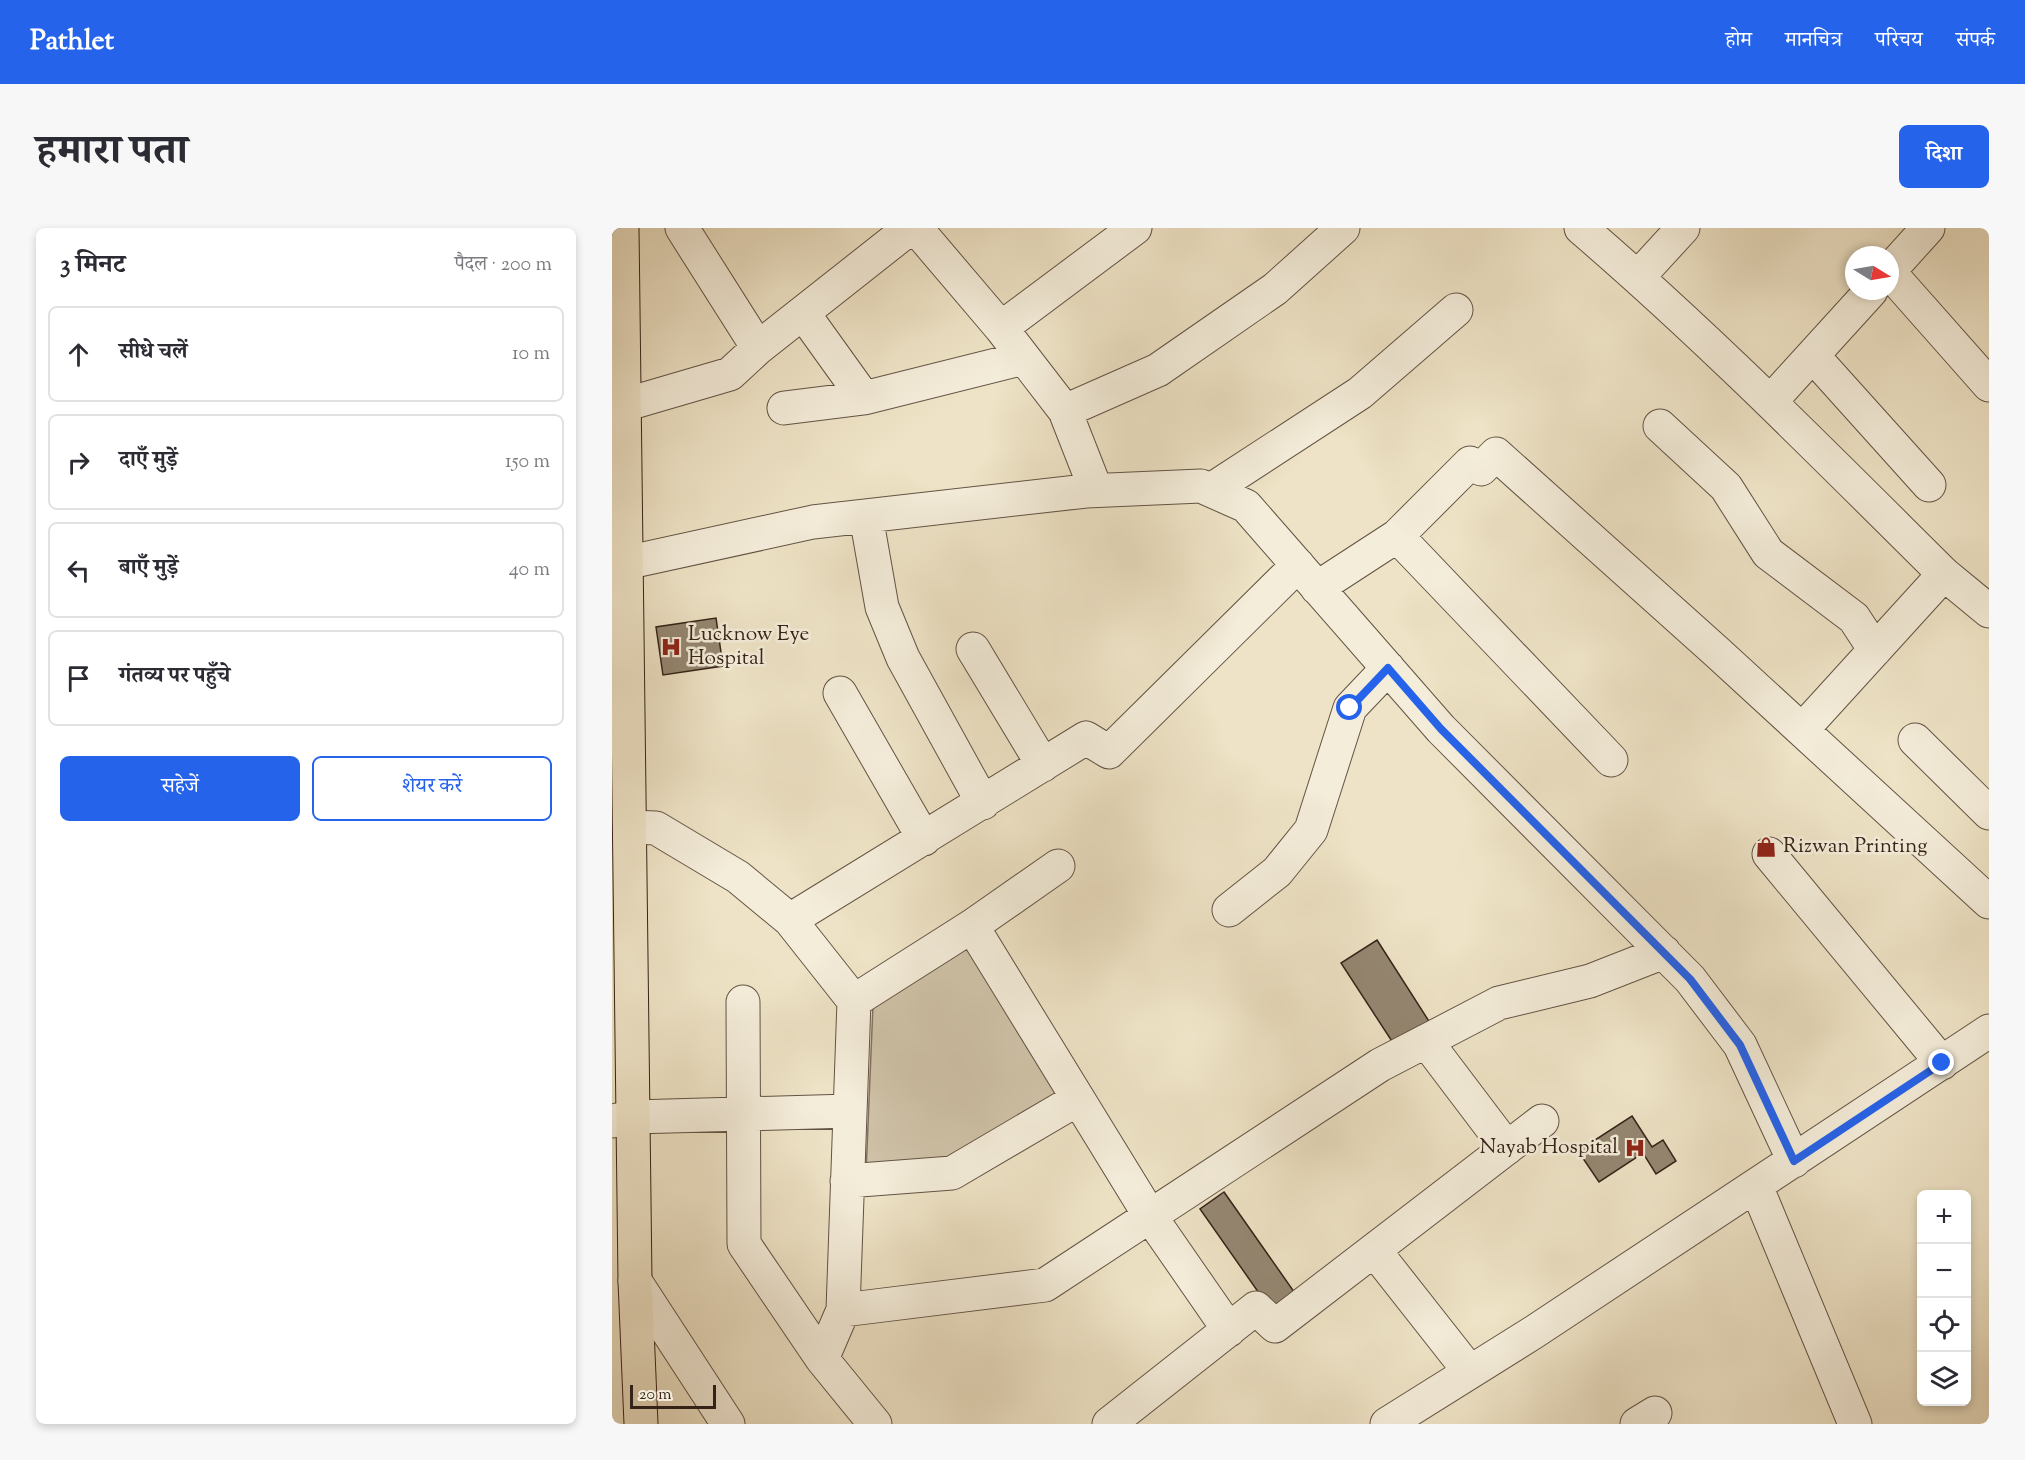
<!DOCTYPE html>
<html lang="hi">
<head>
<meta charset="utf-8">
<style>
  :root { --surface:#fff; --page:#f7f7f7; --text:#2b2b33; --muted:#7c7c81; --line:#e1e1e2; --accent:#2563eb }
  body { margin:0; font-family:"Sorts Mill Goudy","Noto Serif Devanagari",serif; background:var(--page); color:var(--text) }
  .controls { position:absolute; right:18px; bottom:18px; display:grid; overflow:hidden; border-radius:9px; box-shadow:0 3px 9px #0003 }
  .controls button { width:54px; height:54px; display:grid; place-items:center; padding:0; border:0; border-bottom:2px solid var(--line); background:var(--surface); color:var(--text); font:30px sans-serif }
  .compass { position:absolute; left:1233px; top:18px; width:54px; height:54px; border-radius:50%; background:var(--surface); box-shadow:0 3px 9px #0003; rotate:101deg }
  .scale { position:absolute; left:18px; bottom:15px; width:86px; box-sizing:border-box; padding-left:6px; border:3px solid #352318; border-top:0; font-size:16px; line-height:21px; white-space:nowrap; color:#352318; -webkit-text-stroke:4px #f4edda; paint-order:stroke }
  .stop { position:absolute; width:18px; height:18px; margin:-14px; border:4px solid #2563eb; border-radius:50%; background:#fff }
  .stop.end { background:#2563eb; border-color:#fff; box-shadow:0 2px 6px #0008 }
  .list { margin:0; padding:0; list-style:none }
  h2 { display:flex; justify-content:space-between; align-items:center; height:78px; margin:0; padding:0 24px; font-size:26px }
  h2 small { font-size:20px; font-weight:400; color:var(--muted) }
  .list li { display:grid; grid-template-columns:39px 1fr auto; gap:18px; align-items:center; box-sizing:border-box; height:96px; margin:0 12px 12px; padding:0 12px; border:2px solid var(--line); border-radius:9px }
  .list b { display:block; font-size:22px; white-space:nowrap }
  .list em { font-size:20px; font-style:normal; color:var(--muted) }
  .actions { display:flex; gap:12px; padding:18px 24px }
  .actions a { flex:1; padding:14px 0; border:2px solid var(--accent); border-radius:9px; text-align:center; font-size:21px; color:var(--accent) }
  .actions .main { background:var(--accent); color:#fff }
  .icon { flex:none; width:33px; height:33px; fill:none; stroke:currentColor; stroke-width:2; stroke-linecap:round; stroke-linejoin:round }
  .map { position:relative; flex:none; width:1377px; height:1196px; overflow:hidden; border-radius:9px }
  header { display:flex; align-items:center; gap:36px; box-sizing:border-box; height:84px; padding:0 30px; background:var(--accent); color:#fff }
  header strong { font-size:28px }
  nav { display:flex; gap:33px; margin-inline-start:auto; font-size:21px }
  .intro { display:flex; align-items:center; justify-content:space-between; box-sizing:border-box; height:144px; padding:0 36px }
  h1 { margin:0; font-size:42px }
  .button { padding:15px 27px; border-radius:9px; background:var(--accent); color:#fff; font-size:21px; font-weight:700 }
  main { display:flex; gap:36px; padding:0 36px }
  aside { flex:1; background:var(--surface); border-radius:9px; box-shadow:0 3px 9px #0003 }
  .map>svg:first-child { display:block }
  .green { fill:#cfc2a8; stroke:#827260; stroke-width:1.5 }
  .building { fill:#958772; stroke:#352318; stroke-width:1.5 }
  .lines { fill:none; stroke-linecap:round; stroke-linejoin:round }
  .minor-casing { stroke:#635344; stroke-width:35 }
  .major-casing { stroke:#352318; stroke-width:35 }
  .minor { stroke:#f4edda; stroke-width:33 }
  .major { stroke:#eee3c6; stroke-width:33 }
  .route { stroke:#2563eb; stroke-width:8 }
  .labels { text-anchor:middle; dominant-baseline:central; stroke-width:5; stroke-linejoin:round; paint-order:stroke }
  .poi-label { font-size:21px; fill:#352318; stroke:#f4edda; text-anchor:start }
</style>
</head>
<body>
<header>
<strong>Pathlet</strong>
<nav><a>होम</a><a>मानचित्र</a><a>परिचय</a><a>संपर्क</a></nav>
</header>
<div class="intro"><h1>हमारा पता</h1><a class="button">दिशा</a></div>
<main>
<aside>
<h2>3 मिनट<small>पैदल · 200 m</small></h2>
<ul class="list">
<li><svg class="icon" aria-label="ahead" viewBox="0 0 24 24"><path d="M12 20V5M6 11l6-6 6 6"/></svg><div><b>सीधे चलें</b></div><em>10 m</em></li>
<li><svg class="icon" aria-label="right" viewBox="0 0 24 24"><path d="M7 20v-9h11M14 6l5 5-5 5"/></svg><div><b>दाएँ मुड़ें</b></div><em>150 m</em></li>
<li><svg class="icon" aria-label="left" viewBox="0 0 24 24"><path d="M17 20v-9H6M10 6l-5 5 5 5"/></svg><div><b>बाएँ मुड़ें</b></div><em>40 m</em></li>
<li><svg class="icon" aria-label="arrive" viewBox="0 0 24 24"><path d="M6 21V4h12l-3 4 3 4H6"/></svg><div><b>गंतव्य पर पहुँचे</b></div></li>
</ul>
<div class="actions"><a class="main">सहेजें</a><a>शेयर करें</a></div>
</aside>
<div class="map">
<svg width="1377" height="1196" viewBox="0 0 1377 1196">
  <rect width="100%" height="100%" fill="#eee3c6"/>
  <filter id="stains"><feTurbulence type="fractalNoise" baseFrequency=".00333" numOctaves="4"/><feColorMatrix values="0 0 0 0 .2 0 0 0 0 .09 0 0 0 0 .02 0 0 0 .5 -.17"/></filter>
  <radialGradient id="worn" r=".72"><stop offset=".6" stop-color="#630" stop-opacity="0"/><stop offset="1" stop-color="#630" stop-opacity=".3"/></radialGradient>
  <!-- green -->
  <path class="green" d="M361,714L452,868L335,936L254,945L261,777Z"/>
  <!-- building -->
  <path class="building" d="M104,390L111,438L51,447L44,399Z
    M765,712L820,798L785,821L729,735Z
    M1020,888L1040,919L1051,912L1064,933L1044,946L1031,925L987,954L966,923Z
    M612,964L685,1068L661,1085L588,981Z"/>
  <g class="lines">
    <!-- minor casing -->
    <g class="minor-casing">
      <path id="minor" d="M70,0L146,120
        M304,0L389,100L453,183L484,262
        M969,0C1096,109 1213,228 1332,346L1190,502
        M1278,42L1316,0
        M1278,45L1377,157
        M1026,49L1071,0
        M191,85L252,170
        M389,100L523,0
        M1201,128L1317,257
        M1159,173L1259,63
        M12,177L118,146L146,120L298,0
        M172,180L252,170L412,130
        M453,183L546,142L663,61L731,0
        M1048,198L1114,259L1156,325L1242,390L1263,422
        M599,262L748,165L844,82
        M254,288L270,379L291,430L371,575
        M785,308L999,532
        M0,338L201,294L474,263L589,258L634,278L829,501L1078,751L1128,817L1182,933
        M1332,346L1377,383
        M705,360L785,308L858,235L869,241L884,226L1106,425L1377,674
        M361,421L431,537
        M228,465L312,611
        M1303,512L1377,585
        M18,599L44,600L126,649L178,692L242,773
        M1157,626L1330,835
        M617,682L665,644L699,602L738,480L776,440
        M178,692L474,510L497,524L686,337
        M360,698L538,988L617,1102
        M131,774L132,1016L210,1131
        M814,813L895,920
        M0,893L21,889L238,883
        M235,953L340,945L466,871
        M1144,958L1243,1196
        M762,1022L858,1144
        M23,1053L116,1196
        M231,1082L433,1057L768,837L887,775L978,753L1052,724
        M263,1196L210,1131L231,1082L242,773L360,698L446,638
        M497,1196L644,1080L663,1098L930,893
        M775,1196L922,1104L1377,803
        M1025,1196L1043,1185"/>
    </g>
    <!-- major casing -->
    <g class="major-casing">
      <path id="major" d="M10,0L23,1053L29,1196"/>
    </g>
    <!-- minor -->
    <use href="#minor" class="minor"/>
    <!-- major -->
    <use href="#major" class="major"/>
  </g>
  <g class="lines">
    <!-- route -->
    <path class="route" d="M738,480L776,440L829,501L1078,751L1128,817L1182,933L1330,835"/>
  </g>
  <!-- icons -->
  <defs>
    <g id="hospital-bare" transform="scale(1.62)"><path d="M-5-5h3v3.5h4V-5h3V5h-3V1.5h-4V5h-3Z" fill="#8f2418" stroke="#f4edda" stroke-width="2.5" paint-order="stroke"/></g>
    <g id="shop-bare" transform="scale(1.62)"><path d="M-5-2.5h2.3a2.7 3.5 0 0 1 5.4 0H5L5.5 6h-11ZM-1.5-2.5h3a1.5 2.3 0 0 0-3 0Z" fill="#8f2418" stroke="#f4edda" stroke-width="2.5" paint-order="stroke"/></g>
  </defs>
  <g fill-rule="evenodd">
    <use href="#hospital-bare" x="59" y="419"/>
    <use href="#shop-bare" x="1154" y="619"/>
    <use href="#hospital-bare" x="1023" y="920"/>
  </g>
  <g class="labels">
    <!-- poi labels -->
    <g class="poi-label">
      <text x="76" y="407">Lucknow Eye<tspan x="76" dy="24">Hospital</tspan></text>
      <text x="1171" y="619">Rizwan Printing</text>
      <text x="1006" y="920" text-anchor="end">Nayab Hospital</text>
    </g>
  </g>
  <rect width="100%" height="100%" filter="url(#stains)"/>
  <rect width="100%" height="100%" fill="url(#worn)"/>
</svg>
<div class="controls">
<button>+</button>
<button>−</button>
<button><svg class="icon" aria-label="locate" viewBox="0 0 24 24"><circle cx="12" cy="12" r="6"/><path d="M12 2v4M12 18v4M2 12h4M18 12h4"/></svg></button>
<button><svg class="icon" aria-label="layers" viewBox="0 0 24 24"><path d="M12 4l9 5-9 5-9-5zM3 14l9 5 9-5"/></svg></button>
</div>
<svg class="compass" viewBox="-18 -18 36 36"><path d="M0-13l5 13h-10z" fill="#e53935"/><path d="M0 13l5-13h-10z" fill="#7c7c81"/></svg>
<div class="scale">20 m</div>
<div class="stop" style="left:738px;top:480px"></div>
<div class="stop end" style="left:1330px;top:835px"></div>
</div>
</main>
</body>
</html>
